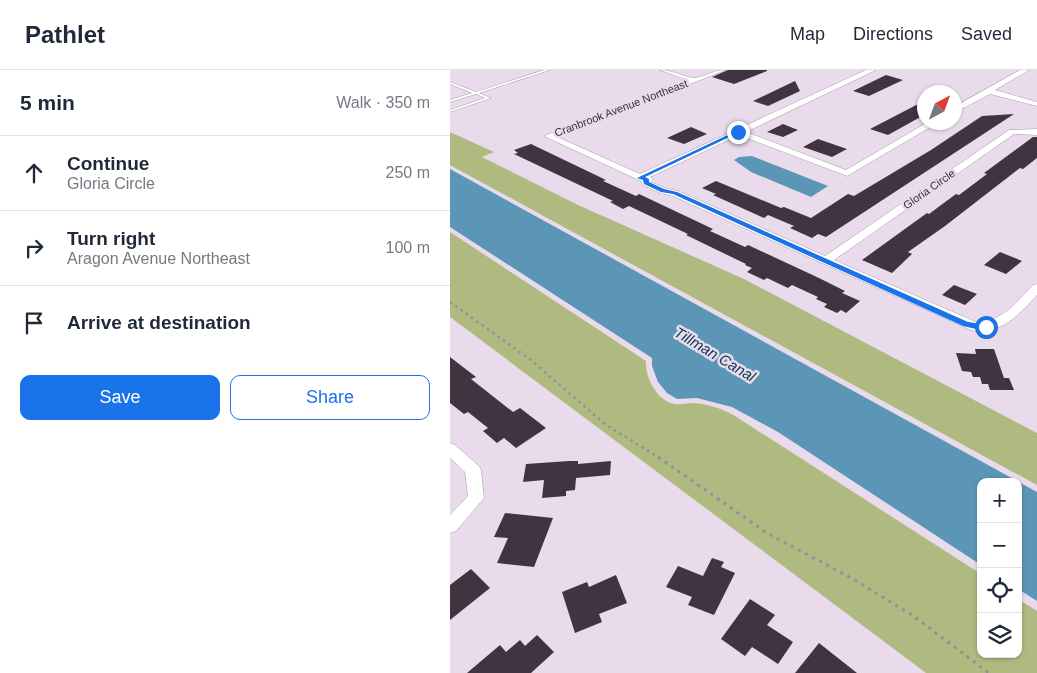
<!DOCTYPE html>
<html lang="en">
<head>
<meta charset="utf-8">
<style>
  :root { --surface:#fff; --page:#f6f6f7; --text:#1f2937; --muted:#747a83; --line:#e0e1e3; --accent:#1a73e8 }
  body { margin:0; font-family:Helvetica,sans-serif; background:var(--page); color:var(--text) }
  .controls { position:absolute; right:15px; bottom:15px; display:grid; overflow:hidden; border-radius:10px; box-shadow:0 1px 4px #0004 }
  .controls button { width:45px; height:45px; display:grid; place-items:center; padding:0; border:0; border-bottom:1px solid var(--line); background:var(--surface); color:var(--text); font:25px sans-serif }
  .compass { position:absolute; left:467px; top:15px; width:45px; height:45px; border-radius:50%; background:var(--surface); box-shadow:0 1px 4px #0004; rotate:41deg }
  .stop { position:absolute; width:15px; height:15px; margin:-11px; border:4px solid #1a73e8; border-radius:50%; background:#fff }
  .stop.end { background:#1a73e8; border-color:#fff; box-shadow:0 1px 5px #0008 }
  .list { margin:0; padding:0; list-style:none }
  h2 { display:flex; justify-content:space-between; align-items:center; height:65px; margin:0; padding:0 20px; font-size:21px }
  h2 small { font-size:16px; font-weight:400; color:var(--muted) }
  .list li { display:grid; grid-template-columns:32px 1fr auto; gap:15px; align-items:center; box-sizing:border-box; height:75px; padding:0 20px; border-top:1px solid var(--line) }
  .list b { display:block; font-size:19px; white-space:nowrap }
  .list p { margin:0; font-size:16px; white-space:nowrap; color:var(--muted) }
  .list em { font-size:16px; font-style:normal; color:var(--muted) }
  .actions { display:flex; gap:10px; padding:15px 20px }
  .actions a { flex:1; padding:11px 0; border:1px solid var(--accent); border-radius:10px; text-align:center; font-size:18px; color:var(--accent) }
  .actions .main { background:var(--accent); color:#fff }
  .icon { flex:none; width:28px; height:28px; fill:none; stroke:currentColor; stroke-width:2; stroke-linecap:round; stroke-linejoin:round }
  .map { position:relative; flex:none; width:587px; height:603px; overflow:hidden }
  header { display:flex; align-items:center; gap:30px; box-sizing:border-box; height:70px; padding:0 25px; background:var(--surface); border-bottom:1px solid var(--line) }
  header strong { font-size:24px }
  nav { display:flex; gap:28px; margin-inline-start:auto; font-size:18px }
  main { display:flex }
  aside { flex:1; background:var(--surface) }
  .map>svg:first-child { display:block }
  .green { fill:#afba81 }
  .water { fill:#5b96b7 }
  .building { fill:#3f3440 }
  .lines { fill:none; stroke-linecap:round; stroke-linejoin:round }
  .lane-casing { stroke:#a69aa8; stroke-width:1 }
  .street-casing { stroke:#a69aa8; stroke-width:1 }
  .path-far1 { stroke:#988e99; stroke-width:2.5; stroke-dasharray:2.5 4; stroke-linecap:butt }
  .path { stroke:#988e99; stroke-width:3; stroke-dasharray:3 5; stroke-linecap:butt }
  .lane { fill:#fff; fill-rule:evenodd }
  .street { fill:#fff; fill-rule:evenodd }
  .route { fill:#1a73e8 }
  .labels { text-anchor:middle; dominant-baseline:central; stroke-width:5; stroke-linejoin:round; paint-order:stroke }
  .far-street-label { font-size:11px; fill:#353036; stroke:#e9dbeb }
  .water-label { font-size:15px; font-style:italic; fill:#053950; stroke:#e9dbeb }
</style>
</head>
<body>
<header>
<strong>Pathlet</strong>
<nav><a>Map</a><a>Directions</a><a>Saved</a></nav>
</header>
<main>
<aside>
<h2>5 min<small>Walk · 350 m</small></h2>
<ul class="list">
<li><svg class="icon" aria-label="ahead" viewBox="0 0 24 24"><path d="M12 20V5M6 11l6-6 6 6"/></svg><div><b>Continue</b><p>Gloria Circle</p></div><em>250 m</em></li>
<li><svg class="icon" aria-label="right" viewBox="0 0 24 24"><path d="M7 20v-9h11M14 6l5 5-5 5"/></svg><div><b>Turn right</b><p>Aragon Avenue Northeast</p></div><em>100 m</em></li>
<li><svg class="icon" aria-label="arrive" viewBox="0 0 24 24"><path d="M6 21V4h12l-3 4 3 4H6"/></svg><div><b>Arrive at destination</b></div></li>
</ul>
<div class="actions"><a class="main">Save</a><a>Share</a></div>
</aside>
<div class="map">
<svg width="587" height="603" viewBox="0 0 587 603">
  <rect width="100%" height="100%" fill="#e9dbeb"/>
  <!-- green -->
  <path class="green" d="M0,62L44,82L32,87L128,135L294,209L587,363V415L0,95Z
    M0,162L196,291C195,307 206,330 224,334C230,335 237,333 244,333C257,334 274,339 285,346L531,504V584H568V529L587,541V603H476L0,247Z"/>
  <!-- water -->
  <path class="water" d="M302,86L378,116L361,127L301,102L284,90L289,87Z
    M0,99L587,422V531L568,519V412H531V495L328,362L282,337L247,328L227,329L217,323L208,312L202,296V288L0,157Z"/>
  <!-- building -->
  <path class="building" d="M278,0H317V1L284,14L262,7Z
    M436,5L453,10L419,26L403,21Z
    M345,11L350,21L318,36L303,31Z
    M474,31V45L438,65L420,59Z
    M564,44L376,167L368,164L362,168L340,158L344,156L318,145L314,148L263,125L266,124L252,118L266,111L331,138L334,137L361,148L398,124L404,126L481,80L532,46Z
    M333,54L348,60L333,67L317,62Z
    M241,57L257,64L234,74L217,68Z
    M583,67H587V88L573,99L570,98L495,156L458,182L462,184L442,203L412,190L477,143L479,144L506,124L509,125L537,104L534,103Z
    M368,69L397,79L382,87L353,77Z
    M81,74L156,110L153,111L186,126L189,124L263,159L260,161L295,177L298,175L369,208L395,221L392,223L410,231L396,243L391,240L387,243L374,237L377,234L366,229L368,227L342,215L338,218L317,208L314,210L297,202L302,198L295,195L296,194L236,165L238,164L179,136L173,139L160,132L163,131L64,84L68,83L64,80Z
    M550,182L572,191L556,204L534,195Z
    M504,215L527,224L515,235L492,225Z
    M525,279H544L554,308H559L564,320H540L538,314H532L530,307H523L521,302L512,301L506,283L526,284Z
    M0,287L26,307L21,309L63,342L70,338L96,358L66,378L54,368L47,373L33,361L38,358L18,342L14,344L0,333Z
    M119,391H128V394L161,391L160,405L126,408L125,420L116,421V426L92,428L94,410L73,412L76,394Z
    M55,443L103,448L84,497L47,493L58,468L44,467Z
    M262,488L274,492L271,497L285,503L264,545L238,535L242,527L216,517L228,496L253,506Z
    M21,499L40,518L0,550V515Z
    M166,505L177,533L149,544L152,552L125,563L112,522L137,512L139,517Z
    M300,529L325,545L317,555L343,572L328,594L302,577L295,586L271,569Z
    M87,565L104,582L81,603H17L50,575L56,582L70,570L75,576Z
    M369,573L407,603H345Z"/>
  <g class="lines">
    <!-- lane casing -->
    <g class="lane-casing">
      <path id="lane" d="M94,0H100L29,23L41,28L0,42V40L35,28L26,24L0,32V30L22,23L0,14V12L26,22Z"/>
    </g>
    <!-- street casing -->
    <g class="street-casing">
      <path id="street" d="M210,0C223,0 236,8 245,8C255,7 263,0 276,0L105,66L190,104L416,0H426L296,62L396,100L478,52H489L397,106L289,65L200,107L203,109L201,112L215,118L228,121L375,186L559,60L587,59V65L564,64L384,190L528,253C553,250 566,233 583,215L587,214V225C571,243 549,267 521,260L223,126L210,123L193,115L191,111L94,66L238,10Z
        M570,0H579L545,20L587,32V36L540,24L504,43V37Z
        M0,373L5,375L29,396L31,400L34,428L6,461L0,463V445L18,426L15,402L0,388Z"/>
    </g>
    <!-- path-far1 -->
    <path class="path-far1" d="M0,232L81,290L156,355L210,388"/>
    <!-- path -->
    <path class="path" d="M208,387L317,463L403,509L462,545L539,603"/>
    <!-- lane -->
    <use href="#lane" class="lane"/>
    <!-- street -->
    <use href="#street" class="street"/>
  </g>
  <!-- route -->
  <path class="route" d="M286,61L290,62L195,107L199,109V112L214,119L227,122L518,252L539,255V258L526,259L513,256L223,124L211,122L194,114L193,110L187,108Z"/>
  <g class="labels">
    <!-- far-street labels -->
    <g class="far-street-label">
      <text transform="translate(171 38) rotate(-21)">Cranbrook Avenue Northeast</text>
      <text transform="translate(479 119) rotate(-35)">Gloria Circle</text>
    </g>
    <!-- water labels -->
    <g class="water-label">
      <text transform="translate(265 284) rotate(31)">Tillman Canal</text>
    </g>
  </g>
</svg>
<div class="controls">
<button>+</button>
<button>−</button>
<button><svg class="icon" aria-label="locate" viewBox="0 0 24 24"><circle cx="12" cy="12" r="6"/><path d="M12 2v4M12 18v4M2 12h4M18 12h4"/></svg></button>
<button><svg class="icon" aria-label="layers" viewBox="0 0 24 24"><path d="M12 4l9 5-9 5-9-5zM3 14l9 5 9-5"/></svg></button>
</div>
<svg class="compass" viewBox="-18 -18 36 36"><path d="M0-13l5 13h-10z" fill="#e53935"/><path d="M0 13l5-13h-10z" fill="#747a83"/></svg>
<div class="stop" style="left:536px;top:257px"></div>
<div class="stop end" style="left:288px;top:62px"></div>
</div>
</main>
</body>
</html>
